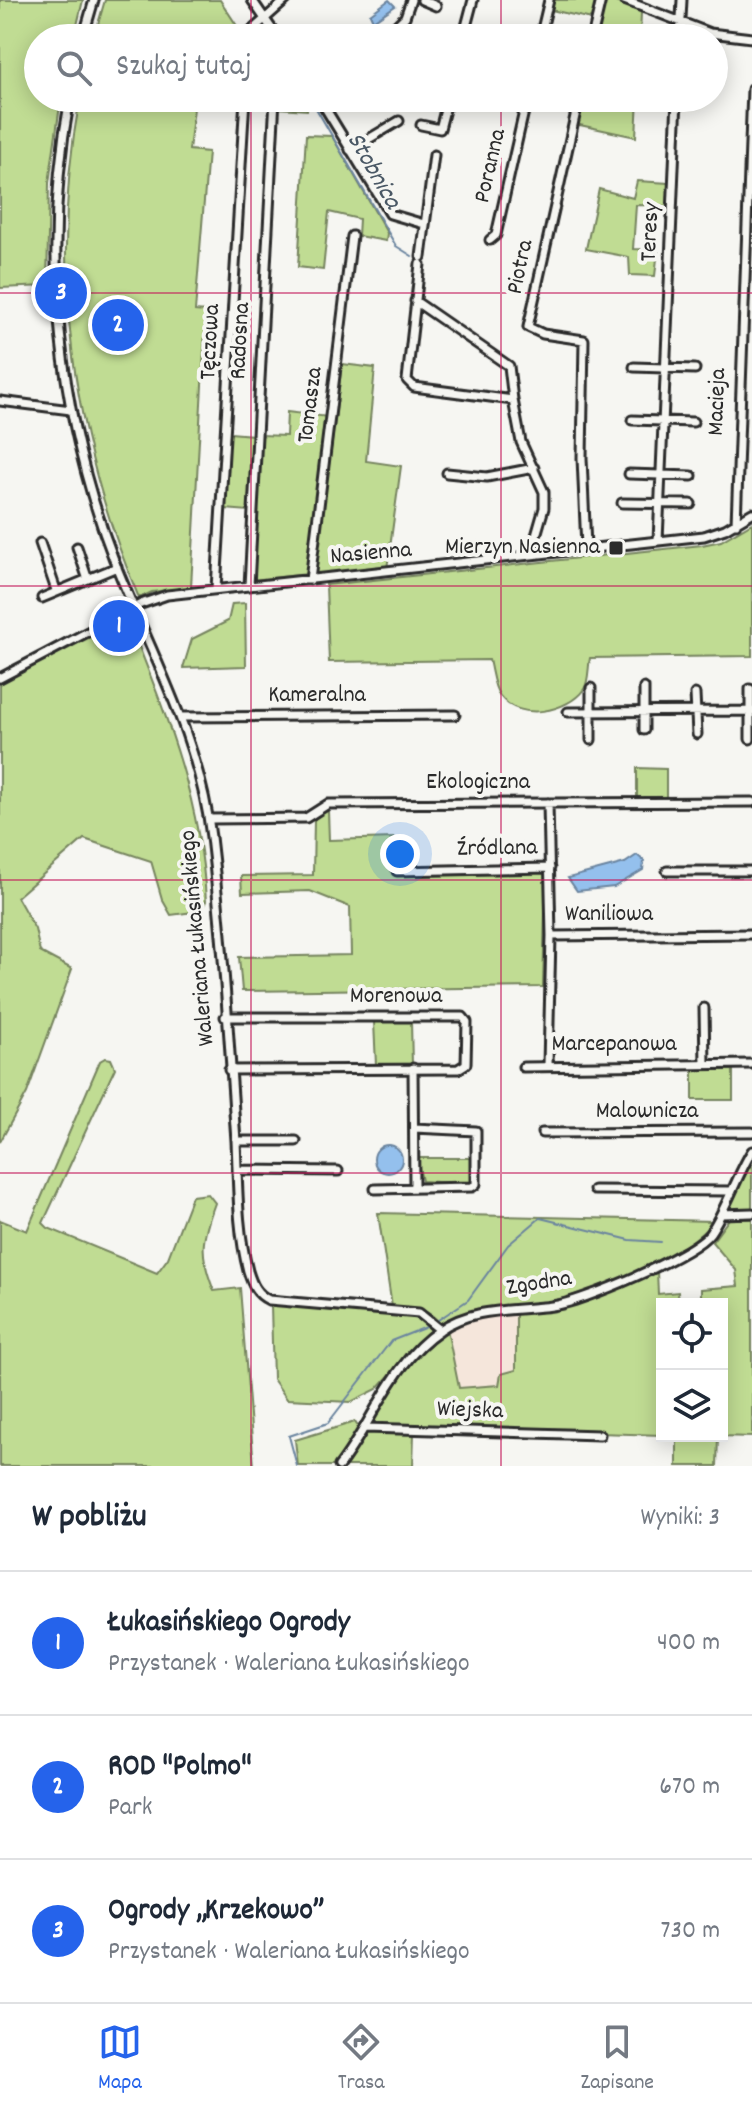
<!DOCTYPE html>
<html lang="pl">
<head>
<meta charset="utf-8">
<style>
  :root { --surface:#fff; --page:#f6f6f7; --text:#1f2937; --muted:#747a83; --line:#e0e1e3; --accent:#2563eb }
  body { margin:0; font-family:Dekko,sans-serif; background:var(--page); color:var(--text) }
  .controls { position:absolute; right:24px; bottom:24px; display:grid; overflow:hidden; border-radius:0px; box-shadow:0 4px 20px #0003 }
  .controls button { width:72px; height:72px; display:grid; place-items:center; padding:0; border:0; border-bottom:2px solid var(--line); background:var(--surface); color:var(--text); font:40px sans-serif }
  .you { position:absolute; left:400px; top:854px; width:28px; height:28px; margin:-20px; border:6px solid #fff; border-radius:50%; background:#1a73e8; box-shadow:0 0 0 12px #1a73e833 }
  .badge { display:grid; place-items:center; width:52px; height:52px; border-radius:50%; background:var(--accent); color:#fff; font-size:26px; font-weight:700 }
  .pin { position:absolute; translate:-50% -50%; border:4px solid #fff; box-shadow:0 2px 8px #0006 }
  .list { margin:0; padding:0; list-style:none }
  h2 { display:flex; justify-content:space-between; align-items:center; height:104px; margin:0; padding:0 32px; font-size:34px }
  h2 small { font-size:26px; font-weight:400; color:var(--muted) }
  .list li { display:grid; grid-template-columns:52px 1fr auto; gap:24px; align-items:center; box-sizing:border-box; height:144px; padding:0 32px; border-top:2px solid var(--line) }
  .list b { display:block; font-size:30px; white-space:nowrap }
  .list p { margin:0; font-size:26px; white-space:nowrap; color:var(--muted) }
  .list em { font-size:26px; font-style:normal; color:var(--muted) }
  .icon { flex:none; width:44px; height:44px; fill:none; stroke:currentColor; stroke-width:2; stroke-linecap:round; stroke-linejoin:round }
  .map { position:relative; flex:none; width:752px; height:1466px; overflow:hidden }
  .search { position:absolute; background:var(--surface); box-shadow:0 4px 20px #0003; left:24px; right:24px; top:24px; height:88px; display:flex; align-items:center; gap:20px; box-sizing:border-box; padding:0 28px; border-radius:44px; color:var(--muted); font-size:30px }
  .sheet { height:536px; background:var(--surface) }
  nav { display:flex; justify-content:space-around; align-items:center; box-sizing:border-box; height:112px; border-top:2px solid var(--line); background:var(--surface); font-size:22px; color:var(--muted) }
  nav a { display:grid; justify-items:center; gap:4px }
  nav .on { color:var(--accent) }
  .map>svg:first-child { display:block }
  .built { fill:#f5e6db }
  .green { fill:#c0dc93; stroke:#76845f; stroke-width:2 }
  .water { fill:#94c0ed; stroke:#6a849f; stroke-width:2 }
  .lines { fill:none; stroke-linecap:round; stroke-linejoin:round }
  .stream { stroke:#6a849f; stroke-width:2 }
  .minor-casing { stroke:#2b2b2b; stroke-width:13 }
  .minor { stroke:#f6f6f2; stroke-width:7 }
  .grid { fill:none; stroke:#c2185b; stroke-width:2; stroke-opacity:0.55 }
  .poi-dot { fill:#2b2b2b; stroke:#f6f6f2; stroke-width:3 }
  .labels { text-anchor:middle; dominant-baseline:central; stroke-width:8; stroke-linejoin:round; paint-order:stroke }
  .street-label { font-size:24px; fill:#2b2b2b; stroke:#f6f6f2 }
  .poi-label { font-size:24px; fill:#2b2b2b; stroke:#f6f6f2; text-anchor:end }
  .water-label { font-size:26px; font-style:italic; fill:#4a5865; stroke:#f6f6f2 }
</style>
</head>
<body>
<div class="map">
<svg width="752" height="1466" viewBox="0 0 752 1466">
  <rect width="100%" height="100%" fill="#f6f6f2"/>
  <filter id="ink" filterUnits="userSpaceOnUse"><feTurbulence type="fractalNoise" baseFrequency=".0125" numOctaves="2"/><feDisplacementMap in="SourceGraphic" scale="16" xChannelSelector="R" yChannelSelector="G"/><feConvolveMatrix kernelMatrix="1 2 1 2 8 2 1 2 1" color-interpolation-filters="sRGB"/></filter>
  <g filter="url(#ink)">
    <!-- built -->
    <path class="built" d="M516,1312V1370L500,1385L458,1388L447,1329L468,1320Z"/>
    <!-- green -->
    <path class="green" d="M0,0H83L74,38H38V98H61L49,183L47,286L0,288Z
      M105,0H220L245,38H94Z
      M553,0H598L592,19L551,10Z
      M613,1L641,12L640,38H596L605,2Z
      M80,98H240V106L194,108L189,150L208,152L195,311L206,312L191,587L152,592L139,598C72,439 48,268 80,98Z
      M279,98H308L307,110L279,108Z
      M582,98H638L636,137L575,124Z
      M306,135L332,136L387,233L386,241L358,236L359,219L329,212L323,270L298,267Z
      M637,181L669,183V206L636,205L633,249L658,250L655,276L630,275L629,257L586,249L599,189L633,198Z
      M342,364L375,368L366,461L401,466L387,569L315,574Z
      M287,412L329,417L308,574L252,580L261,435L286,436Z
      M230,433L253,435L249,511L225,509Z
      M752,523V656L590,658C588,667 589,682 584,689C568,712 519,722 500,696C493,687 492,671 489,660L329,662L326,585L702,545L721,541Z
      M245,603L246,666L183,668L192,639L228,621L232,604Z
      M114,621L121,632L134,634C170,725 201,803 206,901L201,911L171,915L162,899L151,861L84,839L17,897L35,929L40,952L72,969L27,1093L0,1142V679Z
      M637,768L666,769V799H637Z
      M324,810L328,811L329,840L394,838L396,876L546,872L543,987L242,991L239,957L351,955L350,907L310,891L242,893L241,876L313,875L314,820Z
      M411,1021L412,1065H376L374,1022Z
      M105,1058L111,1059L115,1068L43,1223L48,1228L157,1273L168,1258L192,1196L208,1194L215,1203C201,1241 199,1253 214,1291L240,1288L254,1466H0V1220L27,1231L100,1061Z
      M693,1070H733V1100H693Z
      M417,1158H474L476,1180L469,1184L422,1181Z
      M752,1161V1210L733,1211L730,1206Z
      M378,1213L713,1221C689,1255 585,1296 543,1303C507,1309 475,1310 440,1324C429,1307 411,1309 392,1307Z
      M729,1219H752V1437L718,1436L717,1466H677V1436H722V1304H701V1289L738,1286L736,1270L712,1242Z
      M657,1271L658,1294L678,1292L679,1304H662V1435L375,1426V1417L411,1362L447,1329L459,1388L499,1385L501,1374L516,1370V1312L571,1306Z
      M274,1304L403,1315L422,1320L432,1328L377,1389L351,1402L287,1399L273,1379L271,1306Z
      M355,1422L360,1430L334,1466H298L295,1440Z
      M366,1432L414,1433L413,1466H346Z"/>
    <!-- water -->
    <path class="water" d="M389,0L395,6L373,21L370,14Z
      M637,855L644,861L643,870L614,887L577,891L568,878L625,863Z
      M374 1159a14 14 0 1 1 28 0a14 14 0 1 1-28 0Z"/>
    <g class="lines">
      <!-- stream -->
      <path class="stream" d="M246,0L257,16
        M266,29L272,38
        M310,98L396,246L412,256
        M438,1320L468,1300L508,1245L540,1218L630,1240L661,1242
        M297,1466L289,1436L328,1423L391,1341L429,1326"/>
      <!-- minor casing -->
      <g class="minor-casing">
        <path id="minor" d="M252,0L278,38
          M422,0L436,6
          M624,0L710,33L752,38
          M83,38L94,0
          M250,38V32L286,0
          M383,38L405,17L411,0
          M463,38L473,0
          M540,38L549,0
          M592,38L601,0
          M680,38L682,0
          M70,98C40,255 59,420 117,568C153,657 200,741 211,837C223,938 229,1040 236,1141C238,1184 237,1229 248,1271C252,1284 256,1294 269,1300L419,1313L440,1330
          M319,98L390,214L424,224
          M391,98L393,101
          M579,98L528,327L543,334L584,340L582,458L586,547
          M421,125L440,129L448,98
          M350,150L399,121
          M490,240L496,235L527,98
          M421,257L434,155
          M420,264L407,380L414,387L513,400L521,442L544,492V508L531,553
          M415,301L509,366L513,400
          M634,367L695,369
          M0,401L71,410
          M632,420L693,422
          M447,473L487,477L534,468
          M629,474L692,476
          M622,503L691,504
          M736,524L752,89
          M658,541L677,98
          M40,543L56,590
          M77,547L87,577
          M310,580L352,236
          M249,586L275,98
          M216,589L245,98
          M42,598L117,567
          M0,678L141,604L167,595L704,536L725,529L752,513
          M591,688V740
          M750,689V739
          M695,694L697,734
          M568,712L752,711
          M180,717L455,715
          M644,730V688
          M548,803L551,936L548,1065
          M209,819L306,818L328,804L752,802
          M397,871L550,868
          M667,871H752
          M551,936L752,934
          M704,1008L705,1064
          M225,1017H463L467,1022L466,1064L458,1069L229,1070
          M523,1067L752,1064
          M413,1068L414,1186
          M542,1133L752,1132
          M236,1141H296
          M237,1170L338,1171
          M375,1189L472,1187L476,1184V1131L414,1128
          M594,1190L732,1191
          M721,1214L752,1213
          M365,1428L600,1435
          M339,1466C373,1422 392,1362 440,1330C472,1307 515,1311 552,1306C580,1303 694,1255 710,1233C727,1208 736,1177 752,1151"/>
      </g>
      <!-- minor -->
      <use href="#minor" class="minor"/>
    </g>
  </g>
  <!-- grid -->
  <path class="grid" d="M251,0V38M501,0V38M251,98V1466M501,98V1466M0,293H752M0,586H752M0,880H752M0,1173H752"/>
  <!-- markers -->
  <rect class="poi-dot" x="608" y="540" width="16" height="16" rx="4"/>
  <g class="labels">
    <!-- street labels -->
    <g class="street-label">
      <text transform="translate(491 166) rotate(-77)">Poranna</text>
      <text transform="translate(651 232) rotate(-87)">Teresy</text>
      <text transform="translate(521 267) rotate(-78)">Piotra</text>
      <text transform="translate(241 341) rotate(-87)">Radosna</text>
      <text transform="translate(211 342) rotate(-87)">Tęczowa</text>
      <text transform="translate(718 402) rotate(-88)">Macieja</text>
      <text transform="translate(311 405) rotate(-83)">Tomasza</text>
      <text transform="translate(371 554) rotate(-5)">Nasienna</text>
      <text x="317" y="696">Kameralna</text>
      <text x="478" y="783">Ekologiczna</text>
      <text transform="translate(497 849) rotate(-1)">Źródlana</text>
      <text x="609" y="915">Waniliowa</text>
      <text transform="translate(198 938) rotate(-95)">Waleriana Łukasińskiego</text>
      <text x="396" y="997">Morenowa</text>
      <text x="614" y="1045">Marcepanowa</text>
      <text x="647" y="1112">Malownicza</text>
      <text transform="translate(539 1284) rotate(-9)">Zgodna</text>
      <text transform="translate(470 1411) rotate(2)">Wiejska</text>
    </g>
    <!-- poi labels -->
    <g class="poi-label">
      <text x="600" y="548">Mierzyn Nasienna</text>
    </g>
    <!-- water labels -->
    <g class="water-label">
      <text transform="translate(373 171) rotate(60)">Stobnica</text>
    </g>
  </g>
</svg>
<div class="controls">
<button><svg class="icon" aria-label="locate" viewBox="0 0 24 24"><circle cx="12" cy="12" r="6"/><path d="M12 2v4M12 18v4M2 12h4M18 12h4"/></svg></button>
<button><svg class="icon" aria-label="layers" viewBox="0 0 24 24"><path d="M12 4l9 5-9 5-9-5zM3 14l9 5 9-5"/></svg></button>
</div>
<div class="you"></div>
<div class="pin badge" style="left:119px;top:626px">1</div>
<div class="pin badge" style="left:118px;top:325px">2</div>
<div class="pin badge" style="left:61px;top:293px">3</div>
<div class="search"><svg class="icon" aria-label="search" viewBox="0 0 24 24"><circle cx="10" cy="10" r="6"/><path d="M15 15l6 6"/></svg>Szukaj tutaj</div>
</div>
<section class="sheet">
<h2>W pobliżu<small>Wyniki: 3</small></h2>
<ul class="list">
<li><span class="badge">1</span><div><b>Łukasińskiego Ogrody</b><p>Przystanek · Waleriana Łukasińskiego</p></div><em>400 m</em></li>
<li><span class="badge">2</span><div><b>ROD &quot;Polmo&quot;</b><p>Park</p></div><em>670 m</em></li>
<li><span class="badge">3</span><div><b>Ogrody „Krzekowo”</b><p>Przystanek · Waleriana Łukasińskiego</p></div><em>730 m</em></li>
</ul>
</section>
<nav>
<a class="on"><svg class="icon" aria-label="map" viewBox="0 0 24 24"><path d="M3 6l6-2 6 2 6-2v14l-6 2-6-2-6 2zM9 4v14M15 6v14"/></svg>Mapa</a>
<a><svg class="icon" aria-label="directions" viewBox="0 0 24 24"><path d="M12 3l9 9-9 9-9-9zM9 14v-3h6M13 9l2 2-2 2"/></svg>Trasa</a>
<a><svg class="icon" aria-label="saved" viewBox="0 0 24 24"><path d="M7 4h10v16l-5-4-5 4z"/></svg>Zapisane</a>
</nav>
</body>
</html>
